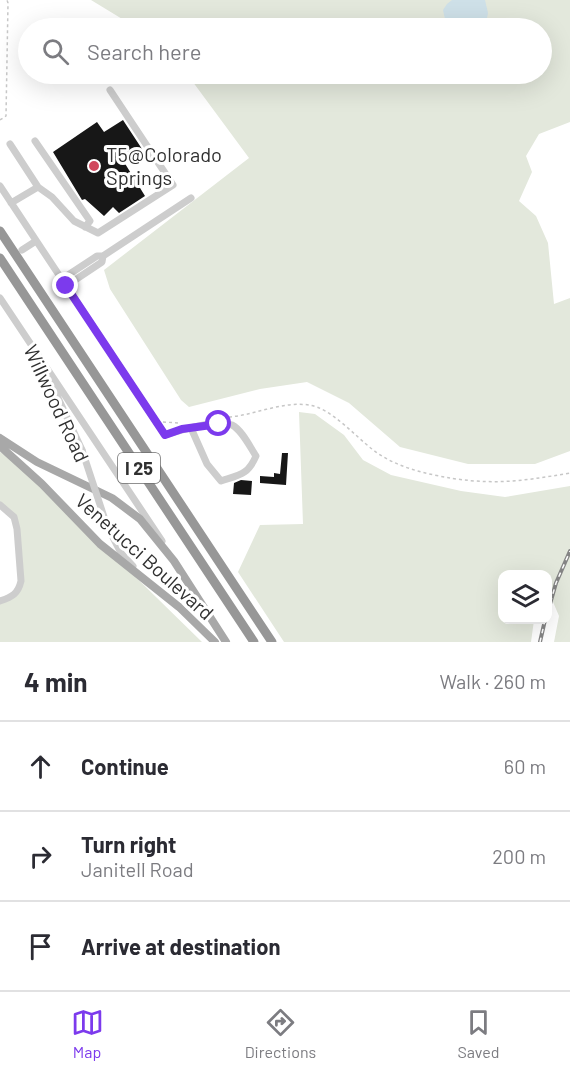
<!DOCTYPE html>
<html lang="en">
<head>
<meta charset="utf-8">
<style>
  :root { --surface:#fff; --page:#f7f7f7; --text:#2b2b33; --muted:#7c7c81; --line:#e1e1e2; --accent:#7c3aed }
  body { margin:0; font-family:Barlow,sans-serif; background:var(--page); color:var(--text) }
  .controls { position:absolute; right:18px; bottom:18px; display:grid; overflow:hidden; border-radius:12px; box-shadow:0 6px 24px #0002 }
  .controls button { width:54px; height:54px; display:grid; place-items:center; padding:0; border:0; border-bottom:2px solid var(--line); background:var(--surface); color:var(--text); font:30px sans-serif }
  .stop { position:absolute; width:18px; height:18px; margin:-14px; border:4px solid #7c3aed; border-radius:50%; background:#fff }
  .stop.end { background:#7c3aed; border-color:#fff; box-shadow:0 2px 6px #0008 }
  .list { margin:0; padding:0; list-style:none }
  h2 { display:flex; justify-content:space-between; align-items:center; height:78px; margin:0; padding:0 24px; font-size:26px }
  h2 small { font-size:20px; font-weight:400; color:var(--muted) }
  .list li { display:grid; grid-template-columns:39px 1fr auto; gap:18px; align-items:center; box-sizing:border-box; height:90px; padding:0 24px; border-top:2px solid var(--line) }
  .list b { display:block; font-size:22px; white-space:nowrap }
  .list p { margin:0; font-size:20px; white-space:nowrap; color:var(--muted) }
  .list em { font-size:20px; font-style:normal; color:var(--muted) }
  .icon { flex:none; width:33px; height:33px; fill:none; stroke:currentColor; stroke-width:2; stroke-linecap:round; stroke-linejoin:round }
  .map { position:relative; flex:none; width:570px; height:642px; overflow:hidden }
  .search { position:absolute; background:var(--surface); box-shadow:0 6px 24px #0002; left:18px; right:18px; top:18px; height:66px; display:flex; align-items:center; gap:15px; box-sizing:border-box; padding:0 21px; border-radius:33px; color:var(--muted); font-size:22px }
  .sheet { height:348px; background:var(--surface) }
  nav { display:flex; justify-content:space-around; align-items:center; box-sizing:border-box; height:84px; border-top:2px solid var(--line); background:var(--surface); font-size:16px; color:var(--muted) }
  nav a { display:grid; justify-items:center; gap:3px }
  nav .on { color:var(--accent) }
  .map>svg:first-child { display:block }
  .green { fill:#e3e8dc }
  .water { fill:#cee0e8 }
  .building { fill:#171717 }
  .lines { fill:none; stroke-linecap:round; stroke-linejoin:round }
  .path { stroke:#c7c7c7; stroke-width:1.5; stroke-dasharray:3 3; stroke-linecap:butt }
  .minor { stroke:#cdcdcd; stroke-width:7 }
  .major { stroke:#a8a8a8; stroke-width:8 }
  .highway { stroke:#979797; stroke-width:9 }
  .rail-casing { stroke:#858585; stroke-width:4 }
  .rail { stroke:#fff; stroke-width:1.5; stroke-dasharray:4.5; stroke-linecap:butt }
  .minor-bridge { stroke:#cdcdcd; stroke-width:7 }
  .route { stroke:#7c3aed; stroke-width:8 }
  .poi-dot { fill:#d1485d; stroke:#fff; stroke-width:2 }
  .labels { text-anchor:middle; dominant-baseline:central; stroke-width:6; stroke-linejoin:round; paint-order:stroke }
  .shield { fill:#fff; stroke:#6e6e6e; stroke-width:1.5 }
  .shield-label { font-size:18px; font-weight:bold; fill:#303030 }
  .poi-label { font-size:20px; fill:#303030; stroke:#fff; text-anchor:start }
  .street-label { font-size:20px; fill:#303030; stroke:#fff }
</style>
</head>
<body>
<div class="map">
<svg width="570" height="642" viewBox="0 0 570 642">
  <rect width="100%" height="100%" fill="#fff"/>
  <!-- green -->
  <path class="green" d="M91,0H570V122L539,134L526,156L532,172L519,201L536,216L548,243L554,304L570,298V451L535,464H468L400,447L349,403L307,382L260,389L189,407L181,400L110,289L104,270L249,158L187,74H542V28H137Z
    M299,412L315,414L344,435L363,460L391,475L461,491L505,497L570,486V642H554L559,616L548,590V574H502V620H534L531,642H284L238,572L260,525L303,524Z
    M0,452L21,465L202,642H0V601L13,596L21,581L17,529L8,512L0,505Z"/>
  <!-- water -->
  <path class="water" d="M452,0H485L488,13L485,28H447L443,10L447,4Z"/>
  <!-- building -->
  <path class="building" d="M123,120L142,149L124,162L145,196L119,213L113,207L104,216L85,199L82,200L53,152L97,122L104,132Z
    M282,453H288L286,485L260,483V476L274,477V473L280,474Z
    M241,480L252,481L251,495L233,494L234,483Z"/>
  <g class="lines">
    <!-- path -->
    <path class="path" d="M0,120L6,116L8,3L7,0
      M229,417C255,415 282,401 309,405C331,408 355,436 372,449C391,464 412,470 434,475C487,486 518,482 570,473
      M163,422L179,423"/>
    <!-- minor -->
    <path class="minor" d="M35,141L90,221L85,227
      M10,144L38,187L11,203
      M0,186L165,435C181,430 216,419 232,425C242,430 250,447 256,456C248,475 239,475 221,481L207,464L191,428
      M38,187L52,197L74,221L98,233L173,185L110,90
      M22,250L36,241
      M62,279L97,256H103L191,198
      M66,286L102,262L103,256
      M0,298L162,541
      M36,358L53,387L82,450
      M0,505L14,517L17,529L21,581C18,594 12,597 0,601
      M107,526L121,553L133,566"/>
    <!-- major -->
    <path class="major" d="M0,438L37,462L112,498L140,519L174,561L226,642
      M0,446L42,484L100,544L179,607L215,642"/>
    <!-- highway -->
    <path class="highway" d="M0,231L272,642
      M0,258L254,642"/>
    <!-- rail casing -->
    <g class="rail-casing">
      <path id="rail" d="M548,611L556,583L570,551
        M540,642L545,620"/>
    </g>
    <!-- rail -->
    <use href="#rail" class="rail"/>
    <!-- minor-bridge -->
    <path class="minor-bridge" d="M82,450L107,526"/>
  </g>
  <g class="lines">
    <!-- route -->
    <path class="route" d="M66,286L165,435L182,429L219,424"/>
  </g>
  <!-- markers -->
  <circle class="poi-dot" cx="94" cy="166" r="6"/>
  <g class="labels">
    <!-- shield labels -->
    <rect class="shield" x="118" y="453" width="42" height="30" rx="4.5"/>
    <g class="shield-label">
      <text x="139" y="468">I 25</text>
    </g>
    <!-- poi labels -->
    <g class="poi-label">
      <text x="106" y="154">T5@Colorado<tspan x="106" dy="23">Springs</tspan></text>
    </g>
    <!-- street labels -->
    <g class="street-label">
      <text transform="translate(57 403) rotate(65)">Willwood Road</text>
      <text transform="translate(145 556) rotate(42)">Venetucci Boulevard</text>
    </g>
  </g>
</svg>
<div class="controls">
<button><svg class="icon" aria-label="layers" viewBox="0 0 24 24"><path d="M12 4l9 5-9 5-9-5zM3 14l9 5 9-5"/></svg></button>
</div>
<div class="stop" style="left:219px;top:424px"></div>
<div class="stop end" style="left:66px;top:286px"></div>
<div class="search"><svg class="icon" aria-label="search" viewBox="0 0 24 24"><circle cx="10" cy="10" r="6"/><path d="M15 15l6 6"/></svg>Search here</div>
</div>
<section class="sheet">
<h2>4 min<small>Walk · 260 m</small></h2>
<ul class="list">
<li><svg class="icon" aria-label="ahead" viewBox="0 0 24 24"><path d="M12 20V5M6 11l6-6 6 6"/></svg><div><b>Continue</b></div><em>60 m</em></li>
<li><svg class="icon" aria-label="right" viewBox="0 0 24 24"><path d="M7 20v-9h11M14 6l5 5-5 5"/></svg><div><b>Turn right</b><p>Janitell Road</p></div><em>200 m</em></li>
<li><svg class="icon" aria-label="arrive" viewBox="0 0 24 24"><path d="M6 21V4h12l-3 4 3 4H6"/></svg><div><b>Arrive at destination</b></div></li>
</ul>
</section>
<nav>
<a class="on"><svg class="icon" aria-label="map" viewBox="0 0 24 24"><path d="M3 6l6-2 6 2 6-2v14l-6 2-6-2-6 2zM9 4v14M15 6v14"/></svg>Map</a>
<a><svg class="icon" aria-label="directions" viewBox="0 0 24 24"><path d="M12 3l9 9-9 9-9-9zM9 14v-3h6M13 9l2 2-2 2"/></svg>Directions</a>
<a><svg class="icon" aria-label="saved" viewBox="0 0 24 24"><path d="M7 4h10v16l-5-4-5 4z"/></svg>Saved</a>
</nav>
</body>
</html>
